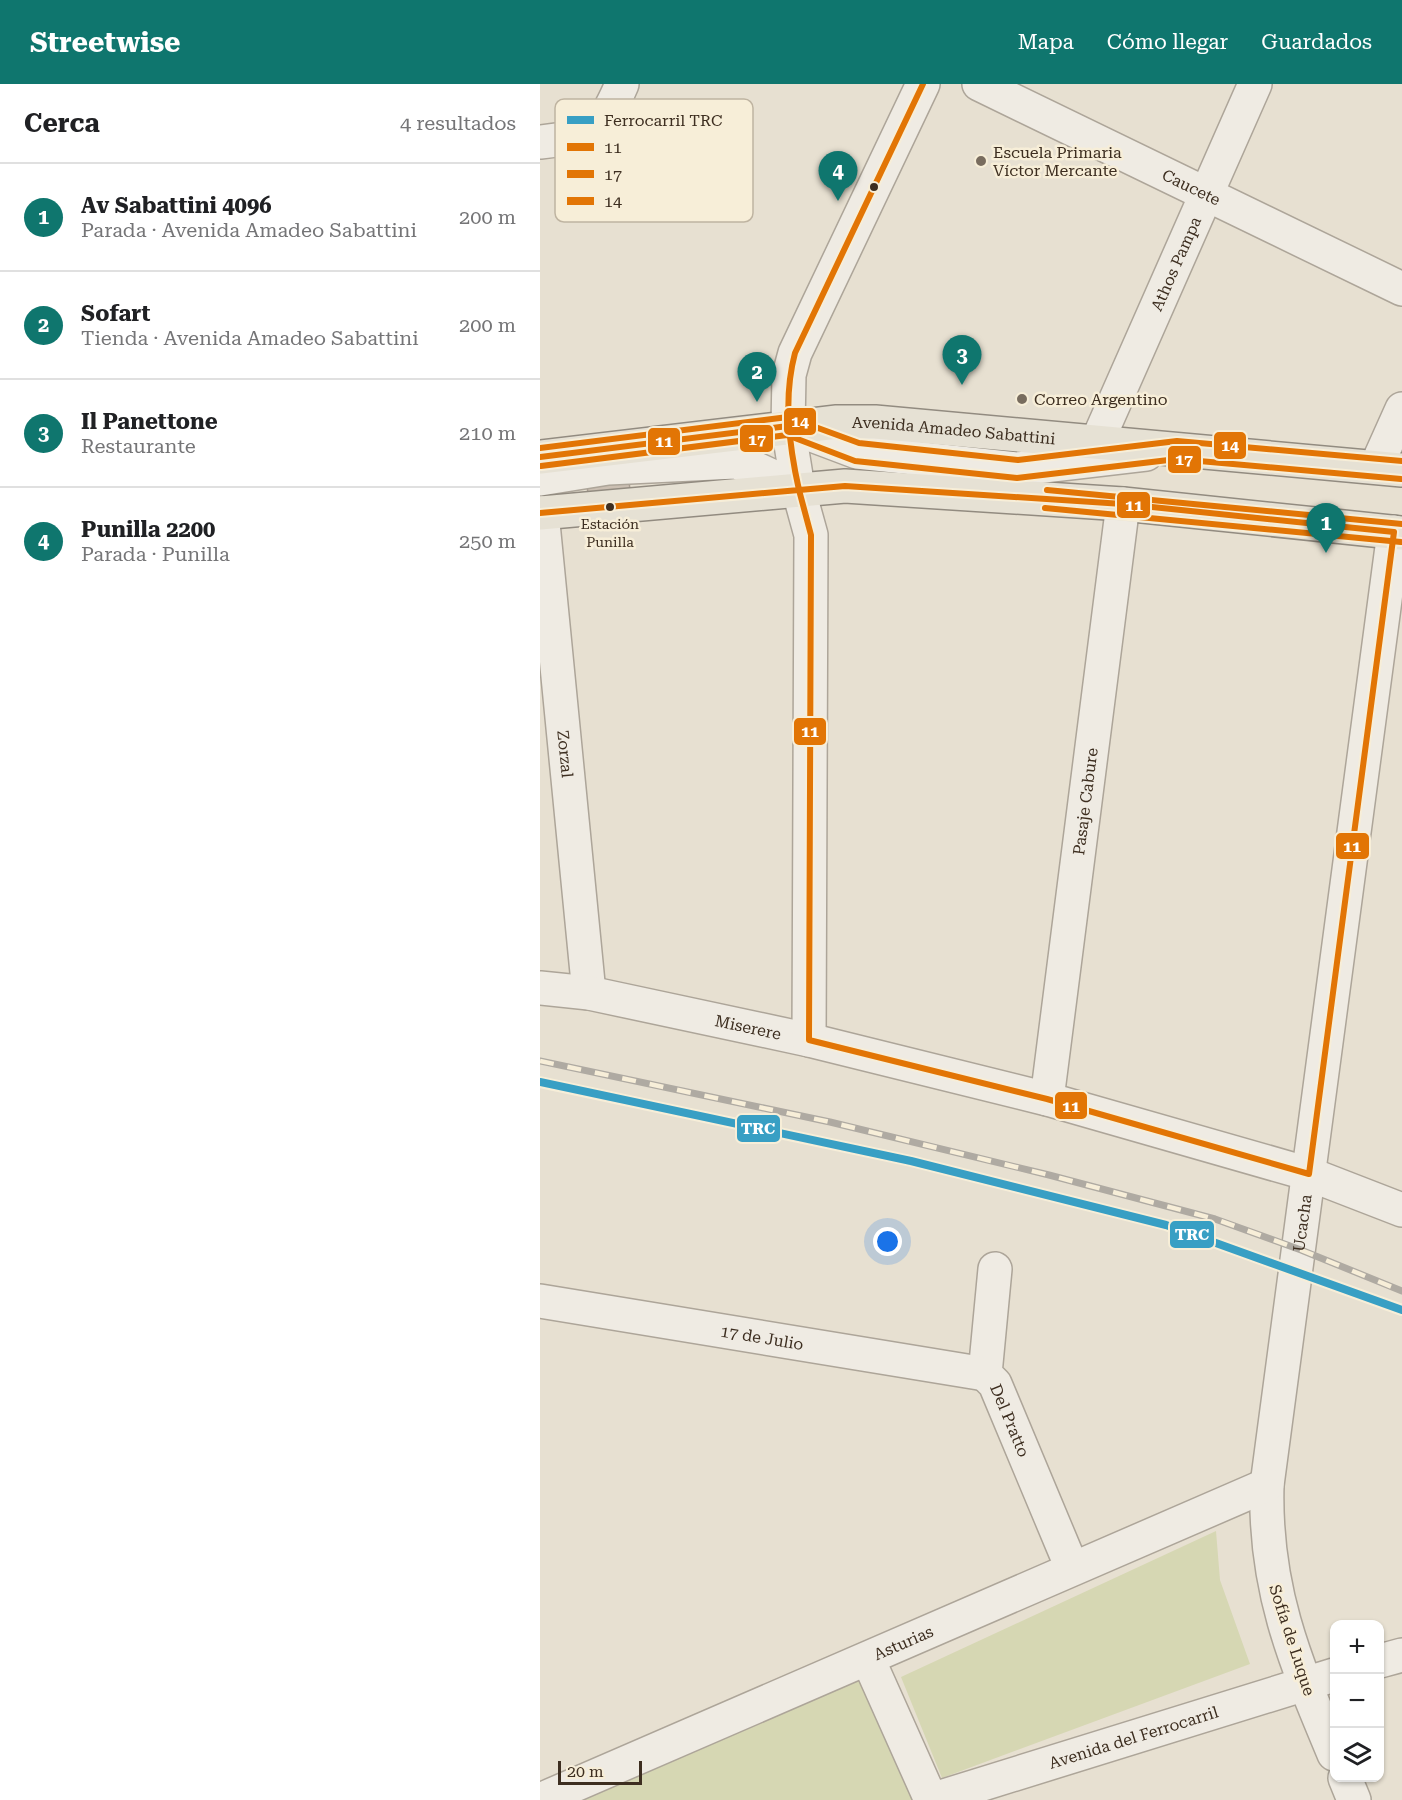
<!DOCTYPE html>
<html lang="es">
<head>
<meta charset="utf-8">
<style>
  :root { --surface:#fff; --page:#f6f6f6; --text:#202124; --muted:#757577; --line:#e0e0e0; --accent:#0f766e }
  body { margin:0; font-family:"Roboto Serif",serif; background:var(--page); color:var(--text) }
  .controls { position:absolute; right:18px; bottom:18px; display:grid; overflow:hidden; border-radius:12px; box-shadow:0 2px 4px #0004 }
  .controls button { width:54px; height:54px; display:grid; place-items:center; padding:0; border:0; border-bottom:2px solid var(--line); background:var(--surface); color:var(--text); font:30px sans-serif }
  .scale { position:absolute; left:18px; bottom:15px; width:84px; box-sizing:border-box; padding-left:6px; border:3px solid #3d2e20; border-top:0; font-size:16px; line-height:21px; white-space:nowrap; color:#3d2e20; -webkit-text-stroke:4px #f7eed8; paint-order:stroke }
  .you { position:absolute; left:348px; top:1158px; width:21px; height:21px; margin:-15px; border:4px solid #fff; border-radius:50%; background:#1a73e8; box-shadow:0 0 0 9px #1a73e833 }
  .badge { display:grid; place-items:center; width:39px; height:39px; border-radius:50%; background:var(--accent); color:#fff; font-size:20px; font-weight:700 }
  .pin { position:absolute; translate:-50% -50px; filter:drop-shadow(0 2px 3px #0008) }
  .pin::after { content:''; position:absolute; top:32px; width:21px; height:18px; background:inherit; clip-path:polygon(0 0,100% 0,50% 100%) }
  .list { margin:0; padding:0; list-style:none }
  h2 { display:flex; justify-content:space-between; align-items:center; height:78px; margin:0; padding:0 24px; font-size:26px }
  h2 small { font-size:20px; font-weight:400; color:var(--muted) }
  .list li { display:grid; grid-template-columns:39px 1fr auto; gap:18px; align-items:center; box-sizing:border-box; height:108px; padding:0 24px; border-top:2px solid var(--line) }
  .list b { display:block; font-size:22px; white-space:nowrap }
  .list p { margin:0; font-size:20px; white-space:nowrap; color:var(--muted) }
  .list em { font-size:20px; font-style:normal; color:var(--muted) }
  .icon { flex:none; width:33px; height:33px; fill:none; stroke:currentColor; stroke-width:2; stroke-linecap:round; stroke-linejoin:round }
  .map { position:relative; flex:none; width:862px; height:1716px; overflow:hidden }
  header { display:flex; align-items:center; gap:36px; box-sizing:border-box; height:84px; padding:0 30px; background:var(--accent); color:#fff }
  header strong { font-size:28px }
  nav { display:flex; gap:33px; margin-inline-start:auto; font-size:21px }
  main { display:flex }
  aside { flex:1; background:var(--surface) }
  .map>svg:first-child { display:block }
  .green { fill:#d6d7b3 }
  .building { fill:#cbbfb2; stroke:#a89c90; stroke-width:1.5 }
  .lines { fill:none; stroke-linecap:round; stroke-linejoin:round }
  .minor-casing { stroke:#ada599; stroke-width:36 }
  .major-casing { stroke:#928b80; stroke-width:36 }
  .minor { stroke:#efebe3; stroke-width:33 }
  .major { stroke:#e6e1d4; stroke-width:33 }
  .rail-casing { stroke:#afaaa2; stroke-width:7 }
  .rail { stroke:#f7eed8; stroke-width:4.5; stroke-dasharray:14; stroke-linecap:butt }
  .bus-1-casing { stroke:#f7eed8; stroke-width:10 }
  .bus-2-casing { stroke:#f7eed8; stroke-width:10 }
  .bus-3-casing { stroke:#f7eed8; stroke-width:10 }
  .bus-1 { stroke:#e27505; stroke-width:6 }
  .bus-2 { stroke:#e27505; stroke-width:6 }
  .bus-3 { stroke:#e27505; stroke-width:6 }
  .rail-1-casing { stroke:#f7eed8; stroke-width:12 }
  .rail-1 { stroke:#389fc4; stroke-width:8 }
  .poi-dot { fill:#786c5e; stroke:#f7eed8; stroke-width:2 }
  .bus-dot { fill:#3d2e20; stroke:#f7eed8; stroke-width:2 }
  .labels { text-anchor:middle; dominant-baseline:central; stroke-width:5; stroke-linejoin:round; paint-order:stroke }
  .bus-label { font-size:14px; fill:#3d2e20; stroke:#f7eed8 }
  .poi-label { font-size:16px; fill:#3d2e20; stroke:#f7eed8; text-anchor:start }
  .street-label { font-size:16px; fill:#3d2e20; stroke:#f7eed8 }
  .key { fill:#f7eed8; stroke:#bfb4a1; stroke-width:1.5 }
  .key-label { font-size:16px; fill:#3d2e20 }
  .line-badge { stroke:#f7eed8; stroke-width:2 }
  .badge-label { font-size:16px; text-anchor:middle; font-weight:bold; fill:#fff }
</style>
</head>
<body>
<header>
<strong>Streetwise</strong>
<nav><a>Mapa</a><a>Cómo llegar</a><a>Guardados</a></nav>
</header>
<main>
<aside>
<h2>Cerca<small>4 resultados</small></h2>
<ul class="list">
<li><span class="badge">1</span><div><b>Av Sabattini 4096</b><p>Parada · Avenida Amadeo Sabattini</p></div><em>200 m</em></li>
<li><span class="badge">2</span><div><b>Sofart</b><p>Tienda · Avenida Amadeo Sabattini</p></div><em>200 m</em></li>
<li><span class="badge">3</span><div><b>Il Panettone</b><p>Restaurante</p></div><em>210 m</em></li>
<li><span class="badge">4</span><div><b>Punilla 2200</b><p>Parada · Punilla</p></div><em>250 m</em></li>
</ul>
</aside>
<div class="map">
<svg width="862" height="1716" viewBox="0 0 862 1716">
  <rect width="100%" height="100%" fill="#e7e0d1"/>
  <!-- green -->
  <path class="green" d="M676,1447L680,1496L710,1580L402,1694L361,1593Z
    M323,1588L379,1713L371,1716H27Z"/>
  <!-- building -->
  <path class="building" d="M89,396L90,407L48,411L47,400Z"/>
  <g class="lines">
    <!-- minor casing -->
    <g class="minor-casing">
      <g id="minor">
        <path id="s1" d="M439,0L862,205"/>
        <path d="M0,58C53,52 61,49 82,0"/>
        <path d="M248,342L317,368L478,385L606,370"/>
        <path id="s2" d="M557,358L715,0"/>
        <path d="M836,383L862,325"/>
        <path d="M0,395L68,384L195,378L210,382L258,404"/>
        <path id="s3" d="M2,429L49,909"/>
        <path id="s4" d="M0,904L49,909L269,956L507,1015L769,1090L862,1126"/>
        <path d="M269,956L271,451L258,404L248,342L249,291L255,269L383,0"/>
        <path id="s5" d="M507,1015L583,420"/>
        <path id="s6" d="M455,1185L445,1290L455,1300L532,1484"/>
        <path id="s7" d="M0,1217L445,1290"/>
        <path d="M328,1575L391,1716"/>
        <path d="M840,1577L862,1571"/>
        <path id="s8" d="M794,1670C755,1577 724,1505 727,1401L854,448"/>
        <path d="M805,1694L814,1716"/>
        <path id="s9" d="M0,1716L727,1401"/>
        <path id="s10" d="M391,1716L794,1591"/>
      </g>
    </g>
    <!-- major casing -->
    <g class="major-casing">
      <g id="major">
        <path id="s11" d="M0,373L297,338H335L862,386"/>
        <path d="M0,429L305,402L583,420L862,449"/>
      </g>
    </g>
    <!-- minor -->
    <use href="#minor" class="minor"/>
    <!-- major -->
    <use href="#major" class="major"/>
    <!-- rail casing -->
    <g class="rail-casing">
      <path id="rail" d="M0,977L290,1038L509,1091L675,1135L761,1166L862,1207"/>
    </g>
    <!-- rail -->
    <use href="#rail" class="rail"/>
    <!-- bus-1 casing -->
    <g class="bus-1-casing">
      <path id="bus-1" d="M0,373L248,342
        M305,402L583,420L854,448L769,1090L507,1015L269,956L271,451L259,406Z
        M259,406C249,361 243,314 255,269L383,0
        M0,429L259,406"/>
    </g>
    <!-- bus-2 casing -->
    <g class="bus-2-casing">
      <path id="bus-2" d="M1,382L247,351L315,377L477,394L637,375L861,395
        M505,424L861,458"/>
    </g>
    <!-- bus-3 casing -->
    <g class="bus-3-casing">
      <path id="bus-3" d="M0,364L248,333L319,359L478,376L637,357L862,377
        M507,406L862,440"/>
    </g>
    <!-- bus-1 -->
    <use href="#bus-1" class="bus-1"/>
    <!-- bus-2 -->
    <use href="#bus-2" class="bus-2"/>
    <!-- bus-3 -->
    <use href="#bus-3" class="bus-3"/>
    <!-- rail-1 casing -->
    <g class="rail-1-casing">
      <path id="rail-1" d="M0,998L371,1077L626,1141L862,1226"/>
    </g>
    <!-- rail-1 -->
    <use href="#rail-1" class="rail-1"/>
  </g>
  <!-- markers -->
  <g class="poi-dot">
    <circle cx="441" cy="77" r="6"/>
    <circle cx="482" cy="315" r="6"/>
  </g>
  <g class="bus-dot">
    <circle cx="334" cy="103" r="5"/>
    <circle cx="70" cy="423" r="5"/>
  </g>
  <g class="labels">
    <!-- bus labels -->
    <g class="bus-label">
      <text x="70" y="440">Estación<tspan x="70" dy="18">Punilla</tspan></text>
    </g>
    <!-- poi labels -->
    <g class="poi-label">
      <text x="453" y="68">Escuela Primaria<tspan x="453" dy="18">Víctor Mercante</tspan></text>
      <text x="494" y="315">Correo Argentino</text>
    </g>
    <!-- street labels -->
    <g class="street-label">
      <text stroke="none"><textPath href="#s1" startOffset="236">Caucete</textPath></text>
      <text stroke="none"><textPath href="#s2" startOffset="195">Athos Pampa</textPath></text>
      <text stroke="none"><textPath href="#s11" startOffset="416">Avenida Amadeo Sabattini</textPath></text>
      <text stroke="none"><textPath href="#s3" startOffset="242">Zorzal</textPath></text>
      <text stroke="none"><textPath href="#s5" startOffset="300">Pasaje Cabure</textPath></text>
      <text stroke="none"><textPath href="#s4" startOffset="212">Miserere</textPath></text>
      <text stroke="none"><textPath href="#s8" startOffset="544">Ucacha</textPath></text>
      <text stroke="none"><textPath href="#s7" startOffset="225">17 de Julio</textPath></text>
      <text stroke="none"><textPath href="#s6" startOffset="159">Del Pratto</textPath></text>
      <text transform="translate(752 1556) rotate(72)">Sofía de Luque</text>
      <text stroke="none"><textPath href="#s9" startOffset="396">Asturias</textPath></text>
      <text stroke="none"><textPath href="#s10" startOffset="212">Avenida del Ferrocarril</textPath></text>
    </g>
  </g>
  <!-- legend -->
  <rect x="15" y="15" width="198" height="123" rx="9" class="key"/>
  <rect x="27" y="32" width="27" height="8" fill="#389fc4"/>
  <rect x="27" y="59" width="27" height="8" fill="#e27505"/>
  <rect x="27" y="86" width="27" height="8" fill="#e27505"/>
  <rect x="27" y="113" width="27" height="8" fill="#e27505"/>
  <g class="key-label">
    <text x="64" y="42">Ferrocarril TRC</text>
    <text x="64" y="69">11</text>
    <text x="64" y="96">17</text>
    <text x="64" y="123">14</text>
  </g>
  <g class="line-badge">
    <rect x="243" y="323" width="34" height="29" rx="6" fill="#e27505"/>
    <rect x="199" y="340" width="35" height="29" rx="6" fill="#e27505"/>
    <rect x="107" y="343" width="34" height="29" rx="6" fill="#e27505"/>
    <rect x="673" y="347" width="34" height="29" rx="6" fill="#e27505"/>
    <rect x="627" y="361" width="35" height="29" rx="6" fill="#e27505"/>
    <rect x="576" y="407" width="35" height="28" rx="6" fill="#e27505"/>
    <rect x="253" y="633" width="34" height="29" rx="6" fill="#e27505"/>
    <rect x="795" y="748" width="35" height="28" rx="6" fill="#e27505"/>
    <rect x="514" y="1007" width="34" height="29" rx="6" fill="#e27505"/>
    <rect x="196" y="1030" width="45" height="29" rx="6" fill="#389fc4"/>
    <rect x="629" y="1136" width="46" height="29" rx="6" fill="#389fc4"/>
  </g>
  <g class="badge-label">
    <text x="260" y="343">14</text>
    <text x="217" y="361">17</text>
    <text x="124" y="363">11</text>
    <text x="690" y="367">14</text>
    <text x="644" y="381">17</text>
    <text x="594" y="427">11</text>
    <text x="270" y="653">11</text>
    <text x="812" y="768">11</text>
    <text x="531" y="1028">11</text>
    <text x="218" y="1050">TRC</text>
    <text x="652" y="1156">TRC</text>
  </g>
</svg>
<div class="controls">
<button>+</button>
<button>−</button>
<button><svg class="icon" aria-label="layers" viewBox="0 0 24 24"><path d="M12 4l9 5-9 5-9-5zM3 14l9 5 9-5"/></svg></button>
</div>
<div class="scale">20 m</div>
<div class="you"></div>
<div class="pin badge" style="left:786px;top:469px">1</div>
<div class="pin badge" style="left:217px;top:318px">2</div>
<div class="pin badge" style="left:422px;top:301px">3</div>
<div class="pin badge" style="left:298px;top:117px">4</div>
</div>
</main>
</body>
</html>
